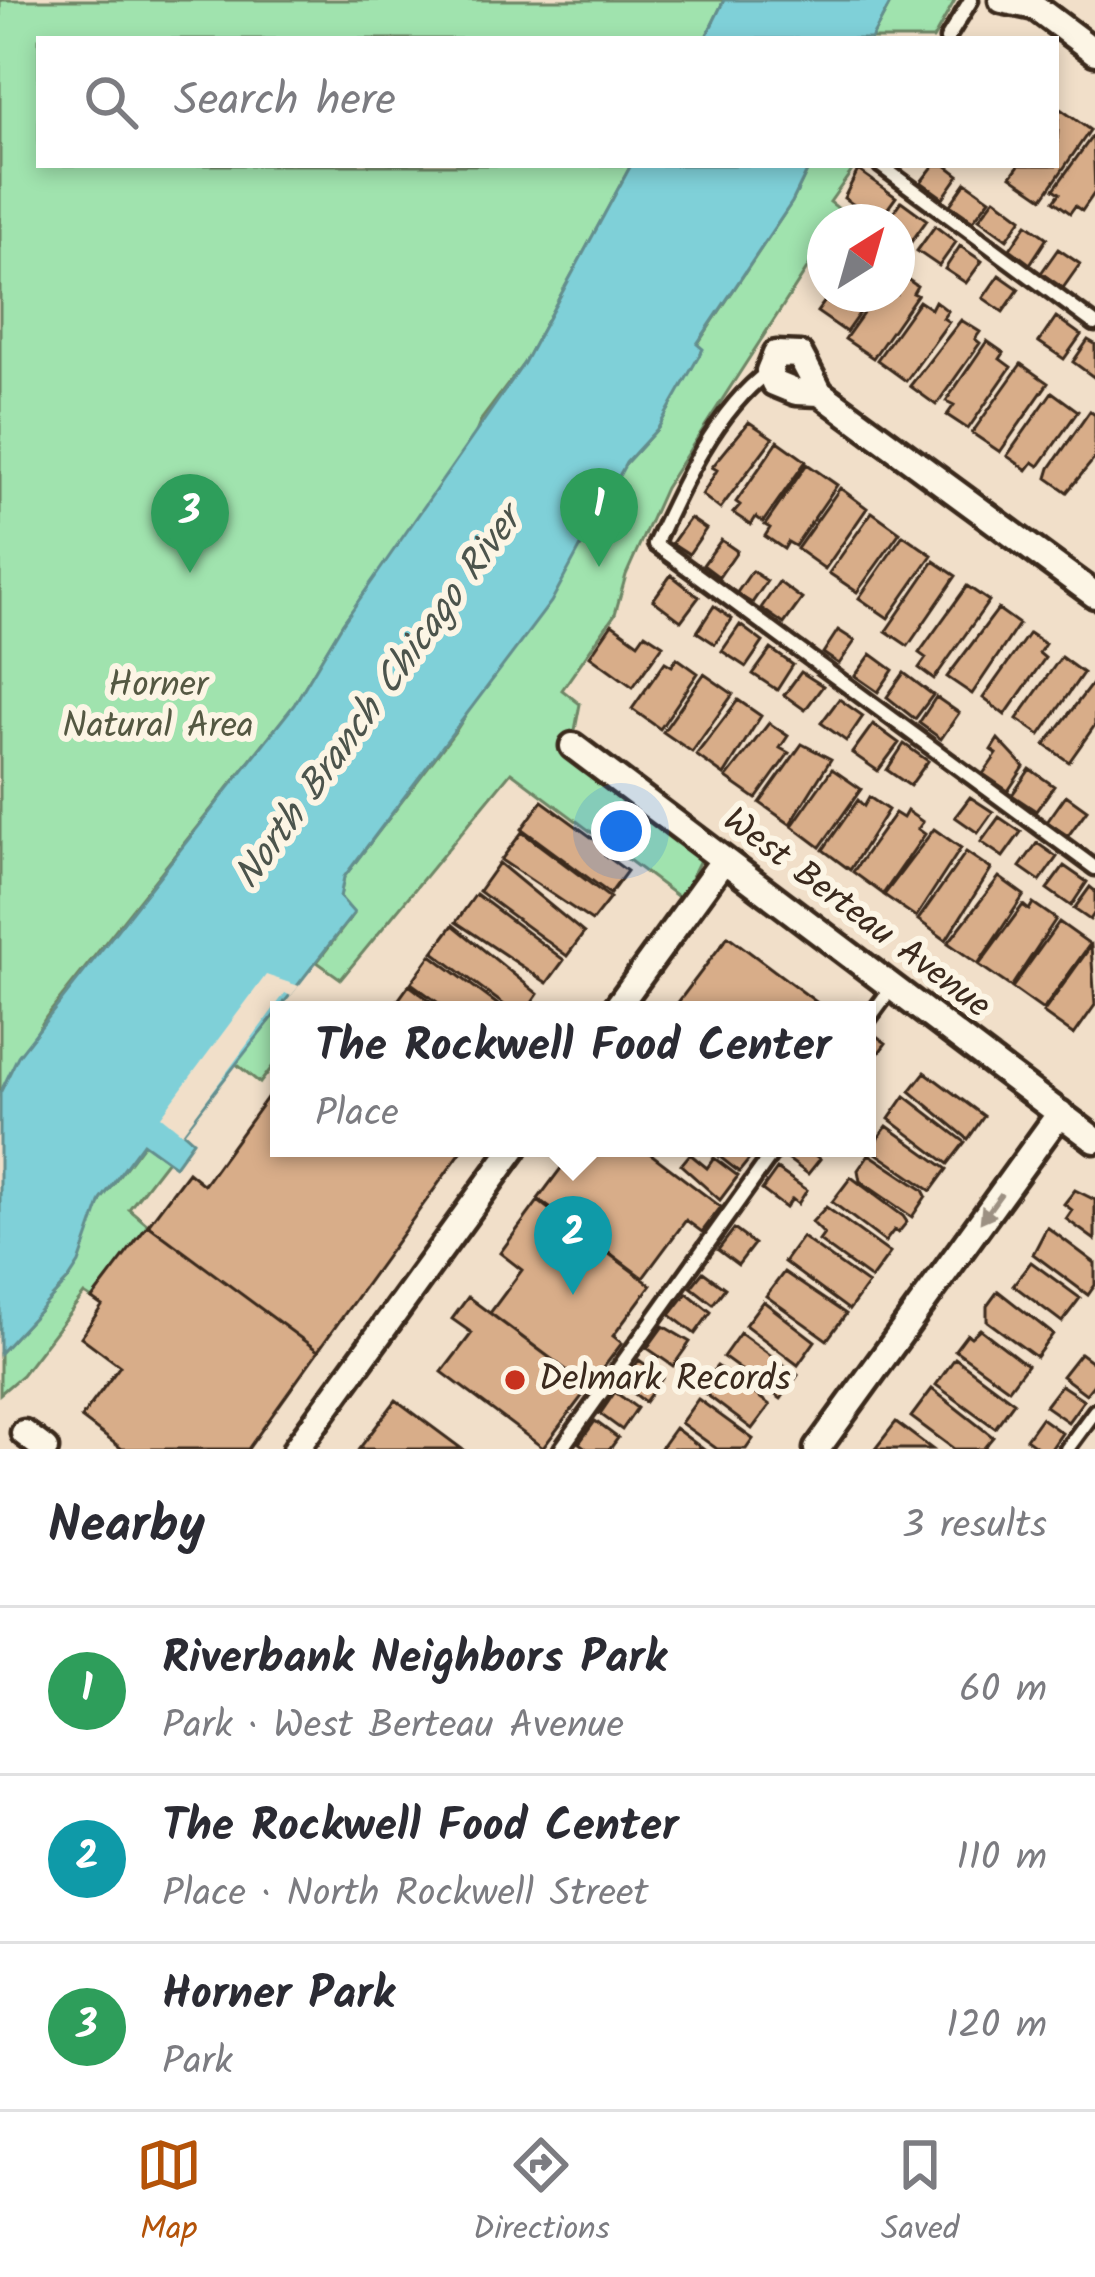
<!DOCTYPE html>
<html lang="en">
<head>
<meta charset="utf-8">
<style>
  :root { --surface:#fff; --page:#f7f7f7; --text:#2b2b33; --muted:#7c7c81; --line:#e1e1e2; --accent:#b45309 }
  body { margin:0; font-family:Kalam,sans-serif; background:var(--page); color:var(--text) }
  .compass { position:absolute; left:807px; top:204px; width:108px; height:108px; border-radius:50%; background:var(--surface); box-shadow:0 6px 18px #0003; rotate:37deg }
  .you { position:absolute; left:621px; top:831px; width:42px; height:42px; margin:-30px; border:9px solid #fff; border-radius:50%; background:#1a73e8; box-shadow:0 0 0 18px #1a73e833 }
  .badge { display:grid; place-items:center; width:78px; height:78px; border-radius:50%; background:var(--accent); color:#fff; font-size:39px; font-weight:700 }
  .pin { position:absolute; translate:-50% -99px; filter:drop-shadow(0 3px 6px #0008) }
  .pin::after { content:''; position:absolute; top:63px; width:42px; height:36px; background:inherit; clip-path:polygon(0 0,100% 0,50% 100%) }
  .popup { position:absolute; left:270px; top:1001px; width:606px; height:156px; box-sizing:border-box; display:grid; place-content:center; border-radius:0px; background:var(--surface); filter:drop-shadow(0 3px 9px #0005); font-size:39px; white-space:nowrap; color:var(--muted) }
  .popup b { font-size:45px; color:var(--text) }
  .popup::after { content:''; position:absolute; left:50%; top:100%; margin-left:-24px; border:24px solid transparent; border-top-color:var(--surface) }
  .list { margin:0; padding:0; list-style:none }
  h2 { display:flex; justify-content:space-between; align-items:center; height:156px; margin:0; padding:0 48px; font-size:51px }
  h2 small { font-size:39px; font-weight:400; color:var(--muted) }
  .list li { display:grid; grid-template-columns:78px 1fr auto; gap:36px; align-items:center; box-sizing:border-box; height:168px; padding:0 48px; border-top:3px solid var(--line) }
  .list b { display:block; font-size:45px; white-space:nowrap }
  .list p { margin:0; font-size:39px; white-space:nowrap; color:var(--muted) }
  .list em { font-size:39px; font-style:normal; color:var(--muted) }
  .icon { flex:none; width:66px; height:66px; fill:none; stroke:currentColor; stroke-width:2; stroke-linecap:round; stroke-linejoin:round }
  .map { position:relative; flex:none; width:1095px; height:1449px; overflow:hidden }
  .search { position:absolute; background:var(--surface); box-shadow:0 6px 18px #0003; left:36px; right:36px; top:36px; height:132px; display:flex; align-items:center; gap:30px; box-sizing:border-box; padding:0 42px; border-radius:0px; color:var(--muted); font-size:45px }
  .sheet { height:660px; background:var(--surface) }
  nav { display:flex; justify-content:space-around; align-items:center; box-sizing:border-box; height:168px; border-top:3px solid var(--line); background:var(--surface); font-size:33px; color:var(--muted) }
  nav a { display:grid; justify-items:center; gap:6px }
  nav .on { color:var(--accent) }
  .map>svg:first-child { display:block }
  .green { fill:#a0e3ae; stroke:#6e8666; stroke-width:3 }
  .water { fill:#7fd0d8; stroke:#648e8e; stroke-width:3 }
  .pier { fill:#f1dfc9 }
  .building { fill:#d8ad89; stroke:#3b2a1e; stroke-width:3 }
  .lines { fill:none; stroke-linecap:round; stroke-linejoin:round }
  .lane-casing { stroke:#3b2a1e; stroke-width:21 }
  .street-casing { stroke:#3b2a1e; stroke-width:33 }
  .lane { stroke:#fcf5e5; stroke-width:12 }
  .street { stroke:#fcf5e5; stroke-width:24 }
  .oneway { fill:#9c9082 }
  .poi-dot { fill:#c8321e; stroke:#fcf5e5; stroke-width:4.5 }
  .labels { text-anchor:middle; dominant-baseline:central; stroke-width:12; stroke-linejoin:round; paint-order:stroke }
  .park-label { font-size:36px; fill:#545842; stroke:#fcf5e5 }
  .street-label { font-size:36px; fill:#3b2a1e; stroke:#fcf5e5 }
  .poi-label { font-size:36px; fill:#3b2a1e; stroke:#fcf5e5; text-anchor:start }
  .water-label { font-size:39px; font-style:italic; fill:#4c544c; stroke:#fcf5e5 }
</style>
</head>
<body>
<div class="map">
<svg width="1095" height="1449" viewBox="0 0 1095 1449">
  <rect width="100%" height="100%" fill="#f1dfc9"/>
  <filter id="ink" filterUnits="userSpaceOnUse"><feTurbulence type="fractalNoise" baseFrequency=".00833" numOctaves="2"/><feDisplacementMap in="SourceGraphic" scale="24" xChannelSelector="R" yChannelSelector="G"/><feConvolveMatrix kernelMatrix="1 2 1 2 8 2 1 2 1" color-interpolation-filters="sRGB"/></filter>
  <g filter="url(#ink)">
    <!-- green -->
    <path class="green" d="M0,0H724L705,39H39V165H631L524,363L481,420L470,448L343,623L294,705L46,1017L0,1093Z
      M892,0H955L933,39H871Z
      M810,165H856L830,202L843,212L837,222H825V241L665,488L626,575L615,614L562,690L580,704L575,730L560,751L701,858L681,899L511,772L341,979L317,962L354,914L340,897L344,877L457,729L626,463L658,428L702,349L697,345L792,202Z
      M279,1010V1058L260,1083L235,1063Z
      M144,1143L167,1160L129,1209L148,1225L92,1299L84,1294L22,1375L0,1394V1353L68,1280L101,1200Z"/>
    <!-- water -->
    <path class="water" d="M724,0H892L871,39H705Z
      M631,165H810L792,202L697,344L703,349L658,428L626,463L551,602L344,877L340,897L354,913L183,1132L193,1141L175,1166L143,1143L101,1200L79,1263L68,1280L0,1353V1093L18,1056L294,705L343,623L524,363Z"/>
    <!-- pier -->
    <path class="pier" d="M266,975L299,986L291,996L285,993L182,1133L161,1116Z"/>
    <!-- building -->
    <path class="building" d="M1059,108L1090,130L1043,198L1011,176L1019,165H1056Z
      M1093,135L1095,192L1082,211L1075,206L1070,213L1054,201L1060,193L1054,189Z
      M934,165H946L959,175L943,198L921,182Z
      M858,170L896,197L878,222L844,198Z
      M966,182L990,199L973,221L950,205Z
      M995,198L1022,218L1007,239L979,219Z
      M901,201L927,220L909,245L897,237V222H886Z
      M1027,224L1047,238L1030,264L1010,249Z
      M935,226L956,242L939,266L917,251Z
      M960,246L982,261L966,283L945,269Z
      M1058,249L1080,264L1063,288L1041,273Z
      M897,272L917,286L913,293L917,295L873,358L845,339L877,294H897Z
      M999,275L1019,289L1003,312L983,298Z
      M830,294H873L846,332L817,312Z
      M919,301L931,309L935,301L948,311L943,318L949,322L906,381L877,360Z
      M1056,317L1081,335L1064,359L1039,342Z
      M961,320L980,332L975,339L980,343L936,405L910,386Z
      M1088,340L1095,344V378L1073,362Z
      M987,341L1004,353L1000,359L1011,367L968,429L947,415L954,405L946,401Z
      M1021,364L1048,383L1000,452L972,433Z
      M1052,392L1078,411L1039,466L1033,462L1027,470L1007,456Z
      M1090,411L1095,415V458L1067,492L1047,478L1050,468Z
      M749,422L773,438L720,509L702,495L717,470L712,467Z
      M778,441L806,461L763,522L756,517L751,525L733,513L740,505L736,502Z
      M807,464L837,485L795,546L788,542L784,549L765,536L770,528L765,525Z
      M840,488L867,508L825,569L797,549Z
      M872,512L900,532L857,592L829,573Z
      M690,518L706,529L689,554L672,543Z
      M903,535L932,555L888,618L859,598Z
      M721,540L737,551L719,577L703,565Z
      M934,561L956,576L908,646L886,631Z
      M752,571L767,581L752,603L736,594Z
      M671,575L699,597L681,621L653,600Z
      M779,582L802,599L784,624L761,608Z
      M967,586L989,601L934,679L919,668L926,658L919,653Z
      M714,606L732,619L715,644L697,632Z
      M998,609L1019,624L972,694L947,677Z
      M612,624L638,643L645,633L663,645L633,687L590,656Z
      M740,625L763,642L746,667L722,651Z
      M838,630L855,641L839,664L823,653Z
      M1029,633L1045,644L1039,653L1045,658L1005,715L983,698Z
      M771,649L793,665L777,690L753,674Z
      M871,654L893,670L878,692L855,676Z
      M1061,657L1083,673L1040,735L1017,719Z
      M677,658L698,673L660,729L632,709L665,662L672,666Z
      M801,672L823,686L805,710L784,695Z
      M904,673L933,695L915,719L887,697Z
      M704,674L733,694L692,752L663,732Z
      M1094,681L1095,725L1069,762L1045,745Z
      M936,697L959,713L941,739L919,723Z
      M839,699L863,716L846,741L821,723Z
      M738,700L761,716L724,775L696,755Z
      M769,723L788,736L780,748L789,753L756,799L726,778Z
      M873,724L899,743L878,771L852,753Z
      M998,739L1024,767L1008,791L983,774L997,754L991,750Z
      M802,744L831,759L790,824L760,803Z
      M904,744L928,761L910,786L887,770Z
      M832,769L861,789L820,847L792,826Z
      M1030,769L1054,786L1036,811L1012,795Z
      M1066,795L1087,810L1068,836L1047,822Z
      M869,797L888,810L850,870L823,850L858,800L864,806Z
      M970,797L993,812L978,833L955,817Z
      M542,801L609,850L605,855L627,871L610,894L522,829Z
      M907,811L923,822L918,829L925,834L883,894L853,872L895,813L903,818Z
      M999,817L1021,832L1003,857L981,842Z
      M934,829L961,848L916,917L884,895Z
      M522,832L610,898L592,921L501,860Z
      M1037,843L1057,857L1040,881L1020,867Z
      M966,852L991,869L946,940L918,920Z
      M499,863L584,933L567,956L479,891Z
      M1064,866L1087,882L1071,906L1047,889Z
      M999,877L1024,895L978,964L948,943Z
      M1090,887L1095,891V912L1090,920L1074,909Z
      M476,894L564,960L547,983L456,922Z
      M1033,903L1056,919L1011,987L979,965L1023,905L1029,910Z
      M1059,922L1090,944L1043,1010L1012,988Z
      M453,925L538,994L527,1010H511L433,952Z
      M728,936L827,1010H682L676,1005Z
      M1091,946L1095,1005L1074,1035L1043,1013Z
      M431,955L505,1010H448L411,983Z
      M409,985L442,1010H391Z
      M871,1032L886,1043L869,1066L867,1038Z
      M925,1072L984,1116L968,1139L910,1091Z
      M279,1081V1148H464L318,1351L148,1225L188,1172L204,1185Z
      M905,1096L965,1142L948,1164L889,1119Z
      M887,1126L947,1169L931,1191L870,1149Z
      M576,1148H643L721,1207L702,1232L686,1220L643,1278L538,1199Z
      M720,1148H752L756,1151L739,1172L716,1154Z
      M792,1148H806L820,1159L808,1174L785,1157Z
      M690,1154L707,1168L714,1158L738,1176L720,1200L681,1165Z
      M869,1154L923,1190L926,1196L912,1217L860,1181L858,1170Z
      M777,1169L807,1190L798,1204L792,1199L786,1208L762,1190Z
      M851,1177L903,1216L907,1222L898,1233L894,1230L885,1242L832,1202Z
      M1075,1190L1095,1200V1240L1066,1219L1072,1210L1064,1204Z
      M538,1201L651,1285L613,1336L622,1343L589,1387L490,1313L522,1270L500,1253Z
      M826,1207L890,1253L871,1279L819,1241L824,1234L812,1222Z
      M148,1225L318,1351L248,1449H122L81,1418L120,1366L81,1337L102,1306L92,1299Z
      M1047,1227L1095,1263V1285L1088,1295L1033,1254Z
      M734,1229L754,1244L738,1265L718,1250Z
      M802,1237L868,1284L849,1310L784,1262Z
      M1031,1262L1080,1298L1062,1322L1013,1285Z
      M703,1272L725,1288L713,1304L691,1287Z
      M784,1272L846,1314L827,1340L766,1296Z
      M998,1291L1053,1334L1036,1357L987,1321V1306Z
      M687,1293L711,1312L695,1334L670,1315Z
      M468,1297L589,1387L543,1448L442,1372L472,1333L452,1319Z
      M763,1301L815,1341L798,1365L745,1325Z
      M663,1326L690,1342L673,1366L647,1348Z
      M980,1329L1027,1365L1009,1389L955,1350L967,1334L971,1337Z
      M740,1333L798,1375L781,1399L723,1357Z
      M1080,1353L1095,1364V1383L1086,1394L1062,1376Z
      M955,1358L1014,1402L995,1428L936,1385Z
      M639,1360L663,1377L645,1402L622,1384Z
      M717,1366L770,1405L752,1429L699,1389Z
      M1061,1385L1084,1400L1068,1422L1045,1406Z
      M932,1389L993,1437L983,1449H954L911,1417Z
      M615,1392L637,1408L622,1430L600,1414Z
      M698,1399L753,1439L746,1449H717L681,1423Z
      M396,1400L462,1449H359Z
      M1041,1418L1062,1433L1051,1449H1040L1026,1439Z
      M595,1421L618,1438L610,1449H587L579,1443Z
      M896,1422L932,1449H875Z
      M675,1428L703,1449H660Z"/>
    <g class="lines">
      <!-- lane casing -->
      <g class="lane-casing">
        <path id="lane" d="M947,39L971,0
          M880,165L1095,324
          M768,372C716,410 681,487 655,544L1095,868
          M867,1021L892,987
          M561,1449L776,1148
          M1067,1449L1095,1411"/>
      </g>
      <!-- street casing -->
      <g class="street-casing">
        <path id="street" d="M1002,0L1035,7L1095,52
          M820,393L796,392L774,383L769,371L776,354L800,355L820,393L1095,595
          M573,746L1095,1140
          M615,1010L723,861
          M24,1433L45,1449
          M296,1449L514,1148
          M817,1449L1060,1113"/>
      </g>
      <!-- lane -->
      <use href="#lane" class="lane"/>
      <!-- street -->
      <use href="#street" class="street"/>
    </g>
    <!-- one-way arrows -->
    <defs><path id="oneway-solid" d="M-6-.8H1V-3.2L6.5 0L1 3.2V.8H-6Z" transform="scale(3)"/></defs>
    <use class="oneway" href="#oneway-solid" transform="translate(991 1208) rotate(126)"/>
  </g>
  <!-- markers -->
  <circle class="poi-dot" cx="515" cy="1380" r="12"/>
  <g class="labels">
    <!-- park labels -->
    <g class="park-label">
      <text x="158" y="686">Horner<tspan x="158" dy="41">Natural Area</tspan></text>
    </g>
    <!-- street labels -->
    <g class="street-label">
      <text transform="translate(856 914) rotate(37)">West Berteau Avenue</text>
    </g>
    <!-- poi labels -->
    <g class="poi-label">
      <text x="539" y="1380">Delmark Records</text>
    </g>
    <!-- water labels -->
    <g class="water-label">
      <text transform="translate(379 699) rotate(-54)">North Branch Chicago River</text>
    </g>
  </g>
</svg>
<svg class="compass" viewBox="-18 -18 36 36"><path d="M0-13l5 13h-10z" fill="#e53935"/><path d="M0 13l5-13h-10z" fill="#7c7c81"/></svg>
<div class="you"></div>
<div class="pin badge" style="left:599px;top:567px;background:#2e9e5b">1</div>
<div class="pin badge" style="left:573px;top:1295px;background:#0f9aa8">2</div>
<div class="popup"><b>The Rockwell Food Center</b>Place</div>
<div class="pin badge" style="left:190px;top:573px;background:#2e9e5b">3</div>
<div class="search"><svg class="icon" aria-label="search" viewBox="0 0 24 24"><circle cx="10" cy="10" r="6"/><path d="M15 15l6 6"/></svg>Search here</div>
</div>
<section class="sheet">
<h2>Nearby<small>3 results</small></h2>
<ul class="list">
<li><span class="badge" style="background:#2e9e5b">1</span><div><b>Riverbank Neighbors Park</b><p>Park · West Berteau Avenue</p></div><em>60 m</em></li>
<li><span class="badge" style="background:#0f9aa8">2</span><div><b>The Rockwell Food Center</b><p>Place · North Rockwell Street</p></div><em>110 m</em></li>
<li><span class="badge" style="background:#2e9e5b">3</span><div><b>Horner Park</b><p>Park</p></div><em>120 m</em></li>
</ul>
</section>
<nav>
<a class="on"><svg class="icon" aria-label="map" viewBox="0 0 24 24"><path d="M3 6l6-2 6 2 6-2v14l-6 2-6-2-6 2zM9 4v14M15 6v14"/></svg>Map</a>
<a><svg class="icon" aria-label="directions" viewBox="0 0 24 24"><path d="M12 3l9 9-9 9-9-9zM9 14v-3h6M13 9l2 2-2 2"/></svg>Directions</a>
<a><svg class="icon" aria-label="saved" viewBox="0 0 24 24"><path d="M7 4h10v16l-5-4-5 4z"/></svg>Saved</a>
</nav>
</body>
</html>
